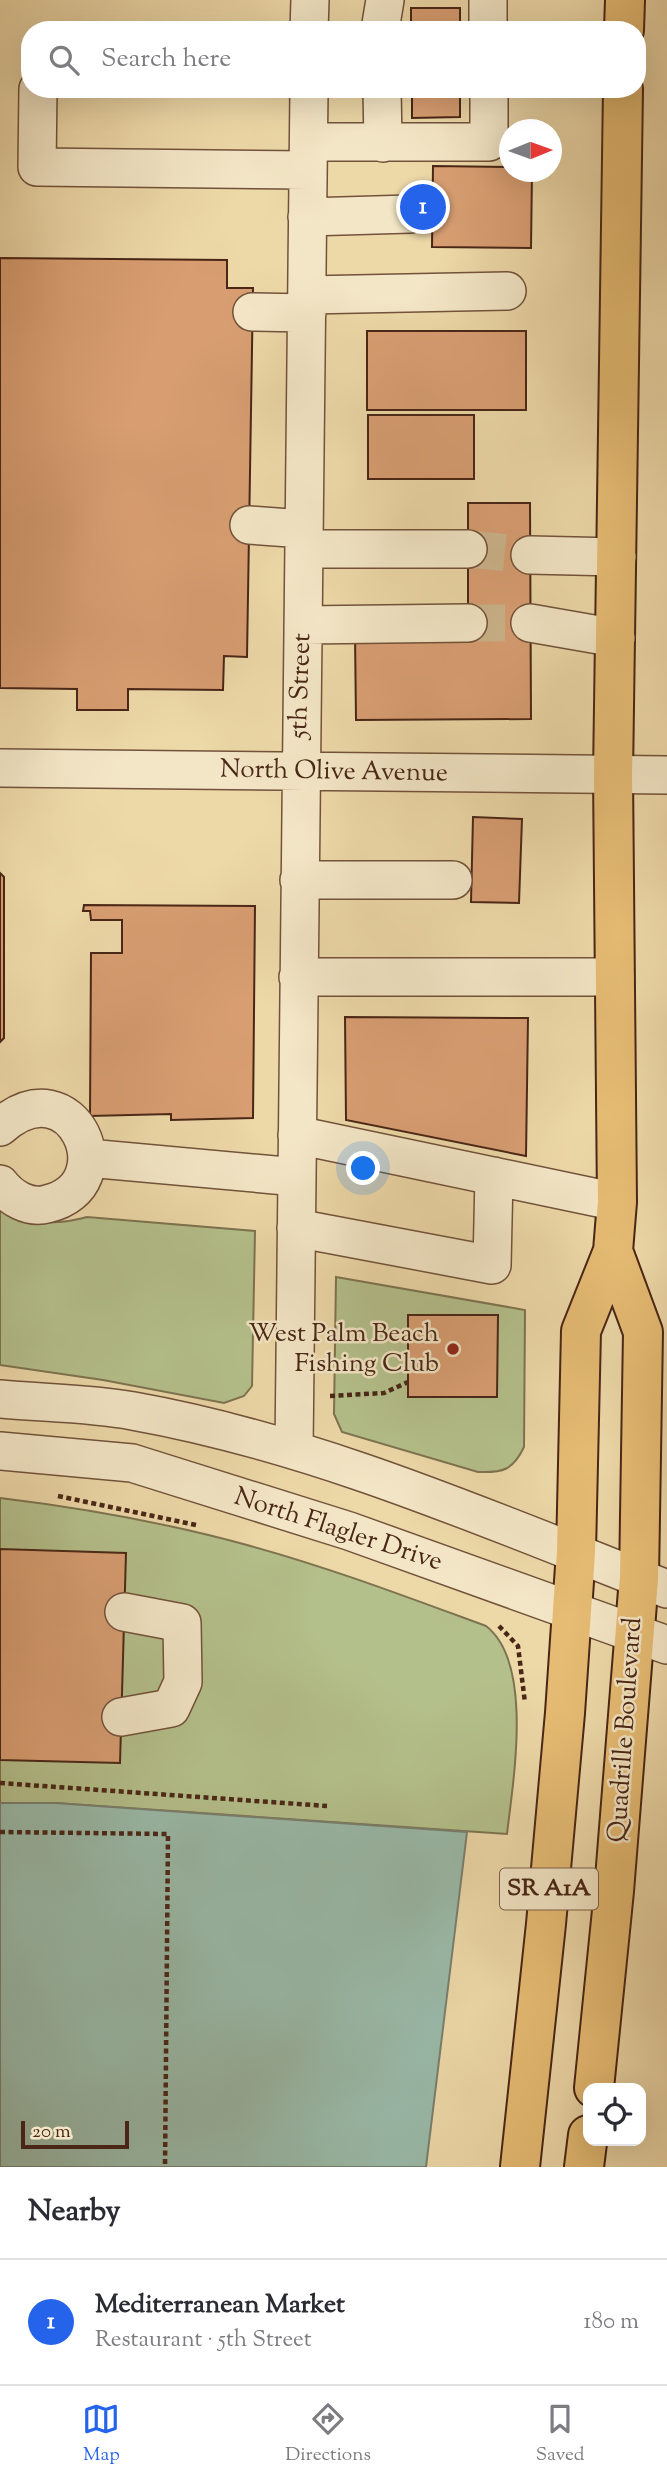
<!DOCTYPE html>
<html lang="en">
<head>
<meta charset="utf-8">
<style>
  :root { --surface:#fff; --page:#f7f7f7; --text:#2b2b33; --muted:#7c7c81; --line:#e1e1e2; --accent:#2563eb }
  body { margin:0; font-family:"Sorts Mill Goudy",serif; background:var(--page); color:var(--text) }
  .controls { position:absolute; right:21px; bottom:21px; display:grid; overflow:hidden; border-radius:14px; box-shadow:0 7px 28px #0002 }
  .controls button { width:63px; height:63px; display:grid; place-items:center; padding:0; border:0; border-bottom:2px solid var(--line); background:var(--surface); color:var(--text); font:35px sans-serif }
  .compass { position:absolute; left:499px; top:119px; width:63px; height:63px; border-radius:50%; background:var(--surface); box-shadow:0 7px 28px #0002; rotate:89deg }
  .scale { position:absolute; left:21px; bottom:18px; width:108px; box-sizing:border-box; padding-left:7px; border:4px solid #492616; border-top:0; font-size:19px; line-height:24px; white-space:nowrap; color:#492616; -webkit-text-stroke:5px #f3e6c6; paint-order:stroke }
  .you { position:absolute; left:364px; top:1169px; width:24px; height:24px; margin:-18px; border:5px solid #fff; border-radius:50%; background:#1a73e8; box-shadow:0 0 0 10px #1a73e833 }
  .badge { display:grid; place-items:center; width:46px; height:46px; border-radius:50%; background:var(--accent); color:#fff; font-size:23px; font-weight:700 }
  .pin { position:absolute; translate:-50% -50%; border:4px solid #fff; box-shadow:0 2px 7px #0006 }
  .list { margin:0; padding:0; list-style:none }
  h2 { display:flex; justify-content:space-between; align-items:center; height:91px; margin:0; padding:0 28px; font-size:30px }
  h2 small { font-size:23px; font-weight:400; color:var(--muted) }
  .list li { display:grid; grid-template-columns:46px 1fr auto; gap:21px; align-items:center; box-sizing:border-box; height:126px; padding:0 28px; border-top:2px solid var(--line) }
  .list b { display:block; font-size:26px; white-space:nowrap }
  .list p { margin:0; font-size:23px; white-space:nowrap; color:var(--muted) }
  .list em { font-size:23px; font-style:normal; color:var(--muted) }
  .icon { flex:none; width:38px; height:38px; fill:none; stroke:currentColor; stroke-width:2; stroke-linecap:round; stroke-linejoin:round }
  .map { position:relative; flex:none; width:667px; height:2167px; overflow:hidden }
  .search { position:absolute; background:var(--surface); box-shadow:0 7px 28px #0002; left:21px; right:21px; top:21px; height:77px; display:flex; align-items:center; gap:18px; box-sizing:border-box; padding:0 24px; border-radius:28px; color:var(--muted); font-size:26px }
  .sheet { height:217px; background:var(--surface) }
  nav { display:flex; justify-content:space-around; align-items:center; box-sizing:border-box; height:98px; border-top:2px solid var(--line); background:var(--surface); font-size:19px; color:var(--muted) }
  nav a { display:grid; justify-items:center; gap:4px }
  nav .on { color:var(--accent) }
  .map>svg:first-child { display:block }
  .green { fill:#b4c08b; stroke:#7e7350; stroke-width:2 }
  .water { fill:#99baa9; stroke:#797f6e; stroke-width:2 }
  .building { fill:#d89e72; stroke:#492616; stroke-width:2 }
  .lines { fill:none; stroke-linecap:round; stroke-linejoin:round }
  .minor-tunnel { stroke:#ccb48b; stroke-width:37; stroke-dasharray:37 18; stroke-linecap:butt }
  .minor-casing { stroke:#72523a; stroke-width:40 }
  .major-casing { stroke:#492616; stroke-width:42 }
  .path { stroke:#492616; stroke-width:4.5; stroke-dasharray:5 3.5; stroke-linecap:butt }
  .minor { stroke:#f3e6c6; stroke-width:37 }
  .major { stroke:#e6bc74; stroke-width:38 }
  .poi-dot { fill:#8f2418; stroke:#f3e6c6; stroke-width:2.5 }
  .labels { text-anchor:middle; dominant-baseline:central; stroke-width:5; stroke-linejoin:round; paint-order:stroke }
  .shield { fill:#f3e6c6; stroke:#7c604b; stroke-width:2 }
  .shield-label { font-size:24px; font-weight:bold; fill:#492616 }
  .street-label { font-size:26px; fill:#492616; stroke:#f3e6c6 }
  .poi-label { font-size:26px; fill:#492616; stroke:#f3e6c6; text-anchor:end }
</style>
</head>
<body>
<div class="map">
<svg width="667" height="2167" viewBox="0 0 667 2167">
  <rect width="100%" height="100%" fill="#edd8a8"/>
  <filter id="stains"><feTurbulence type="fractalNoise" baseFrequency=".00286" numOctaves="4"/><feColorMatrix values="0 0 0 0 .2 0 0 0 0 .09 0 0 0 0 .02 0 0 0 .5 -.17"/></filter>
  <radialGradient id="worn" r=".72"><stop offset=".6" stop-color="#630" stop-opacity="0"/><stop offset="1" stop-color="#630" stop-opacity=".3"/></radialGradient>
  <!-- green -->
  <path class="green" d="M0,1209C35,1222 50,1227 87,1217L255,1231L252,1386L244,1396L224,1403L103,1380L0,1365Z
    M336,1277L525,1310L524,1447C513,1470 503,1473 478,1472L342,1432L334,1414Z
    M0,1498C83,1508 167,1523 247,1545C328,1567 407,1597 486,1626C534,1663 513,1781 507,1834L55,1803H0Z"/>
  <!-- water -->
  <path class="water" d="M0,1803H55L467,1832L426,2167H0Z"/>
  <!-- building -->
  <path class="building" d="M411,8H460V30H411Z
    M412,89H460V117L412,118Z
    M433,166L510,167V172H532L531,248L432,247Z
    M0,258L227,260V288H253L247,657L224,656L223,690L128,689V710H77V689L0,688Z
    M367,331H526V410H367Z
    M368,415H474V479H368Z
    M468,503H530L531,719L356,720L355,634L468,623Z
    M473,817L522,819L519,903L471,902Z
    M0,873L4,877V1038L0,1042Z
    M84,905L255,906L253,1118L171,1120V1114L90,1116L91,953H122V920H91L90,911H83Z
    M345,1017L528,1018L526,1156L346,1120Z
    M408,1315H498L497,1397H408Z
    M0,1549L126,1553L120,1763L0,1760Z"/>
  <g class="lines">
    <!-- minor-tunnel -->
    <path class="minor-tunnel" d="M468,549L530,555
      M468,623H530"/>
    <!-- minor casing -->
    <g class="minor-casing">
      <path id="minor" d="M488,0V30
        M309,30L310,0
        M380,30L385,0
        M38,89L37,167L307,170
        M382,89L383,143
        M309,142H489V89
        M307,217L410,214
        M307,295L507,291
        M252,312L307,313
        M249,525L304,529
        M304,549H468
        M530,555L617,557
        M530,623L616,638
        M303,625L468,623
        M0,768L667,775
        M299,880H453
        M298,977H615
        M0,1127C73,1062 127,1186 47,1204C29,1209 11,1198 0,1184
        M297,1135L617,1202
        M88,1158L297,1177
        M296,1228L492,1265L494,1176
        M0,1399C44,1403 90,1403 133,1411C318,1444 492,1521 667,1589
        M294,1450L309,89
        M0,1451L132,1463L349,1531L667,1645
        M121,1717L171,1708L183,1682L182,1623L124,1612"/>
    </g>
    <!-- major casing -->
    <g class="major-casing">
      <path id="major" d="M624,30L625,0
        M594,2088L614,1891L639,1578L643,1332L613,1251
        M520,2167L546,1924L565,1713L576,1552L581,1331L613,1251L617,1202L613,775L623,89
        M584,2167L588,2135"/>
    </g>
    <!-- path -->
    <path class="path" d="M330,1396L384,1393L408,1382
      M58,1496L196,1525
      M499,1626L518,1646L525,1703
      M0,1783L327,1806
      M0,1832L168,1834L165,2167"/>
    <!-- minor -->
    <use href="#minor" class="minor"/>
    <!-- major -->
    <use href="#major" class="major"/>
  </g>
  <!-- markers -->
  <circle class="poi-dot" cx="453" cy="1349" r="7"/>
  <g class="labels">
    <!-- shield labels -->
    <rect class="shield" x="500" y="1868.5" width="98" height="41" rx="5"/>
    <g class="shield-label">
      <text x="549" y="1889">SR A1A</text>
    </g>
    <!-- street labels -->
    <g class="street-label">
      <text transform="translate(301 686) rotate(-88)">5th Street</text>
      <text transform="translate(334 772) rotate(1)">North Olive Avenue</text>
      <text transform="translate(338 1530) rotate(18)">North Flagler Drive</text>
      <text transform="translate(626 1730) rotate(-86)">Quadrille Boulevard</text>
    </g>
    <!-- poi labels -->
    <g class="poi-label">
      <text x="439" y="1334">West Palm Beach<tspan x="439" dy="30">Fishing Club</tspan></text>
    </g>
  </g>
  <rect width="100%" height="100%" filter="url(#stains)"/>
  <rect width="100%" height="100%" fill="url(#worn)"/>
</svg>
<div class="controls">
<button><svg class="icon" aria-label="locate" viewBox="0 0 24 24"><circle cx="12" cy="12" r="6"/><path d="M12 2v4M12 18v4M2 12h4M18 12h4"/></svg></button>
</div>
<svg class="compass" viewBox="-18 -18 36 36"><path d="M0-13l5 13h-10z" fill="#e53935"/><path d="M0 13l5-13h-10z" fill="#7c7c81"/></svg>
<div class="scale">20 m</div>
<div class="you"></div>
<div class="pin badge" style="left:423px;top:207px">1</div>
<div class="search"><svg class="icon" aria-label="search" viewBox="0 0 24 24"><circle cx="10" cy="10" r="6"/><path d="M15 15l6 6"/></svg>Search here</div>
</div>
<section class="sheet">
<h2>Nearby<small></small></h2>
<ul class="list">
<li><span class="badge">1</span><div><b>Mediterranean Market</b><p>Restaurant · 5th Street</p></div><em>180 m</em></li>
</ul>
</section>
<nav>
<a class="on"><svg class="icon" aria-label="map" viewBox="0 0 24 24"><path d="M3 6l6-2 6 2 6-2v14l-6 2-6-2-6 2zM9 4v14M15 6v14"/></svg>Map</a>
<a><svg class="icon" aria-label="directions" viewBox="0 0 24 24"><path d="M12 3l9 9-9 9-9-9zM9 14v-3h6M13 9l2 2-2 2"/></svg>Directions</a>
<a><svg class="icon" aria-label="saved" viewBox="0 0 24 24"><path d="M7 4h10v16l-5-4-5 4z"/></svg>Saved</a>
</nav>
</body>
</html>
